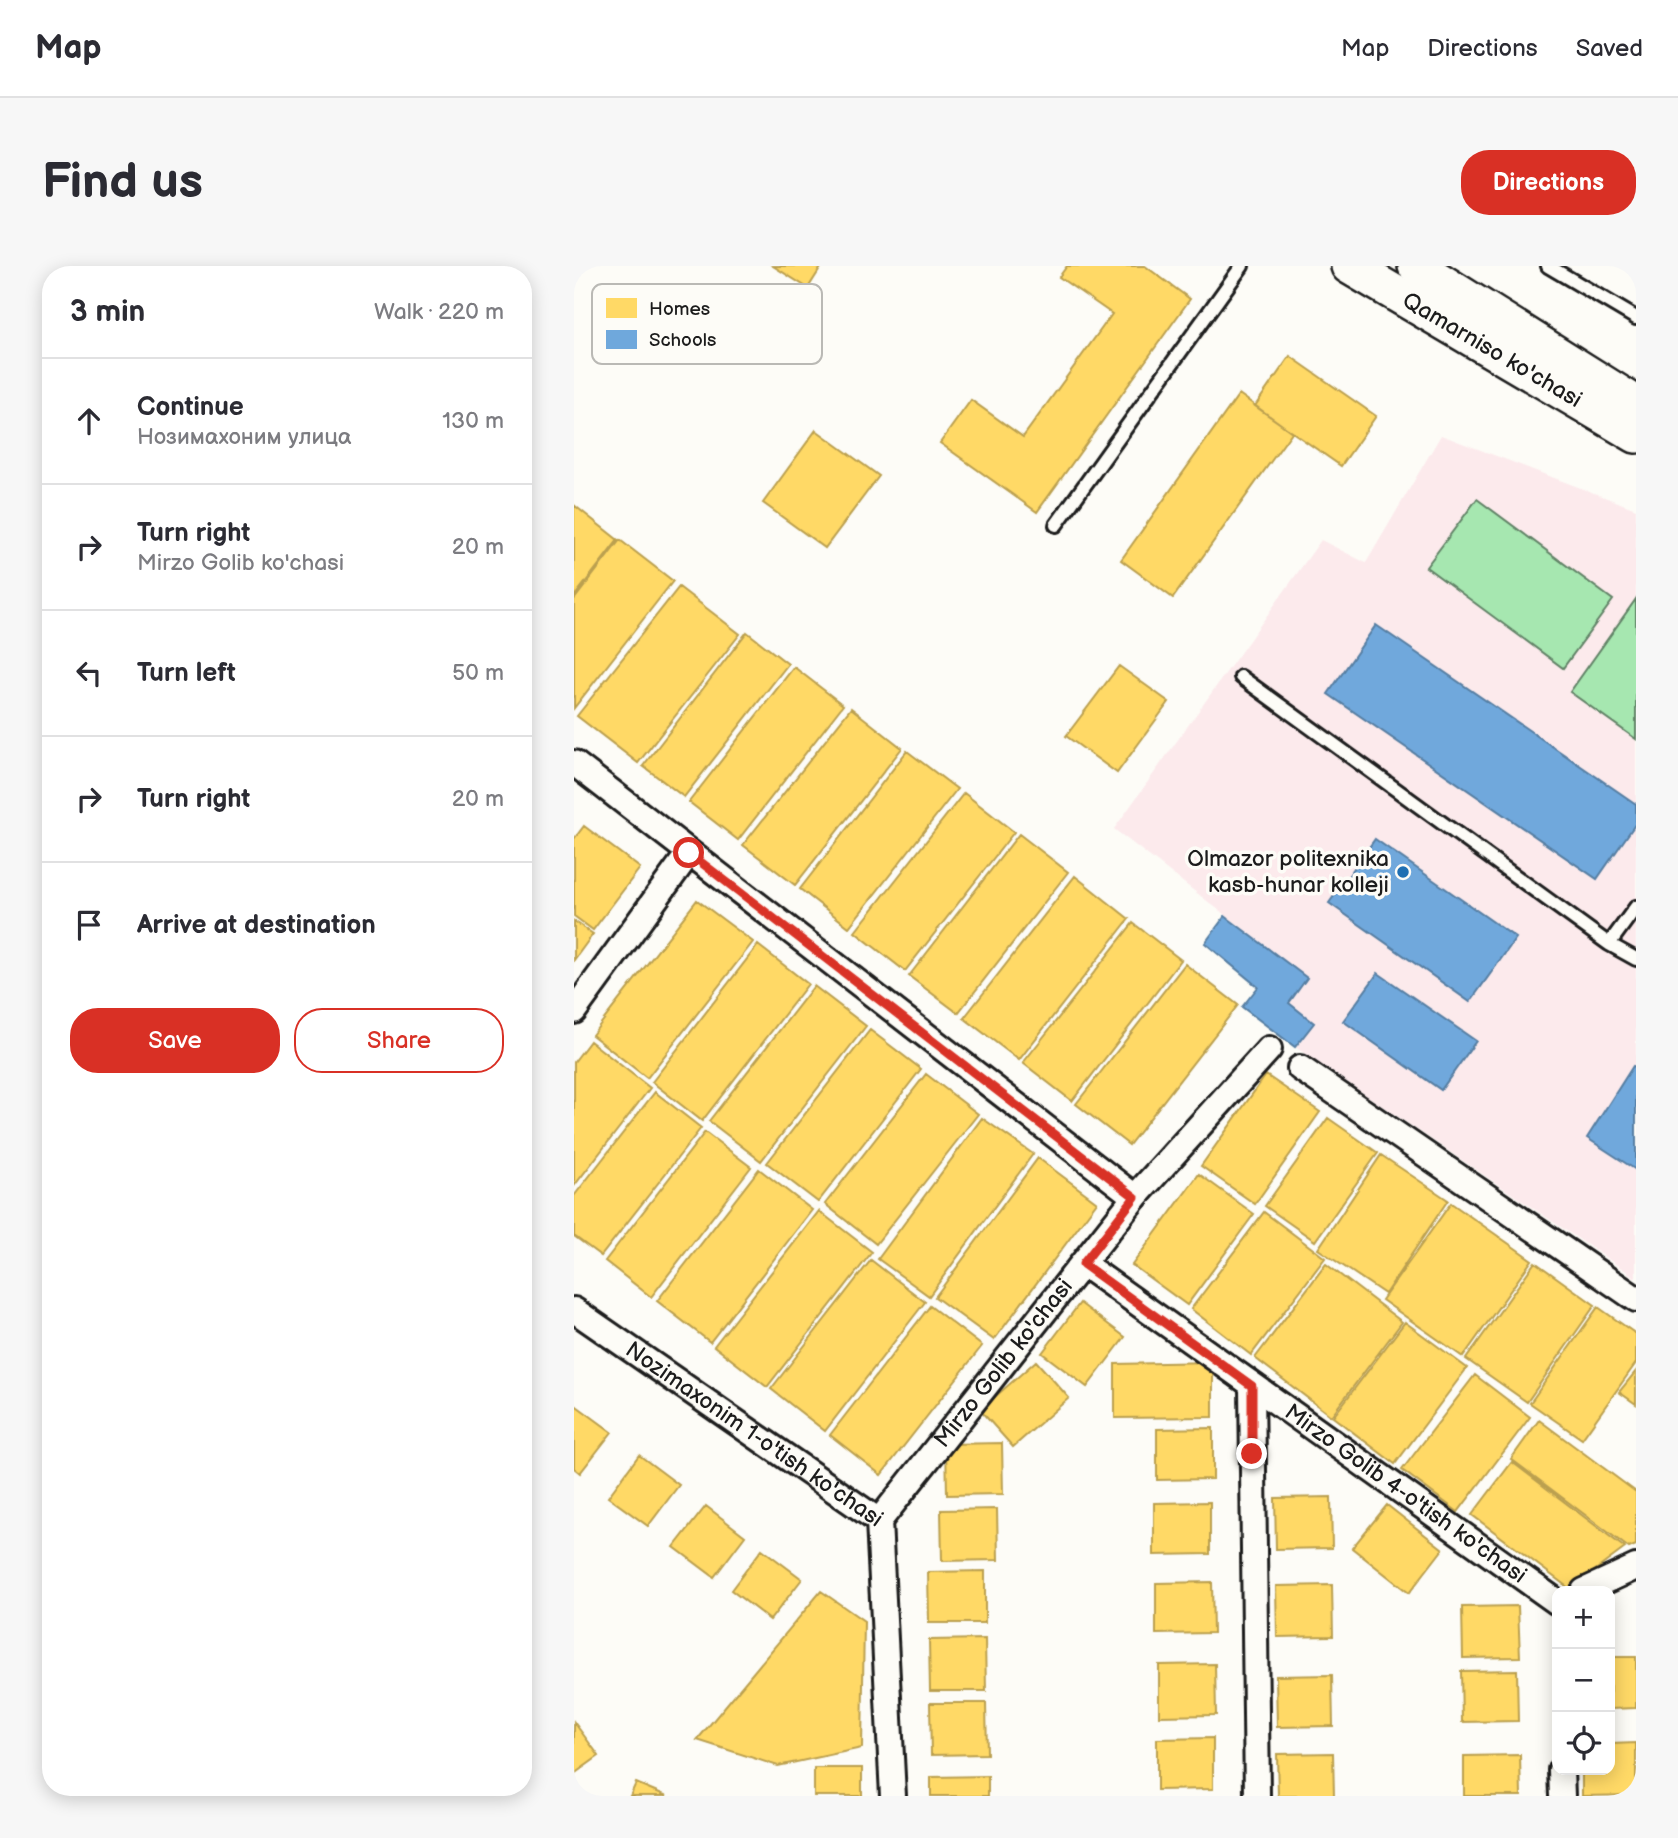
<!DOCTYPE html>
<html lang="en">
<head>
<meta charset="utf-8">
<style>
  :root { --surface:#fff; --page:#f7f7f7; --text:#2b2b33; --muted:#7c7c81; --line:#e1e1e2; --accent:#d93025 }
  body { margin:0; font-family:"Balsamiq Sans",sans-serif; background:var(--page); color:var(--text) }
  .controls { position:absolute; right:21px; bottom:21px; display:grid; overflow:hidden; border-radius:14px; box-shadow:0 4px 18px #0003 }
  .controls button { width:63px; height:63px; display:grid; place-items:center; padding:0; border:0; border-bottom:2px solid var(--line); background:var(--surface); color:var(--text); font:35px sans-serif }
  .stop { position:absolute; width:21px; height:21px; margin:-16px; border:5px solid #d93025; border-radius:50%; background:#fff }
  .stop.end { background:#d93025; border-color:#fff; box-shadow:0 2px 7px #0008 }
  .list { margin:0; padding:0; list-style:none }
  h2 { display:flex; justify-content:space-between; align-items:center; height:91px; margin:0; padding:0 28px; font-size:30px }
  h2 small { font-size:23px; font-weight:400; color:var(--muted) }
  .list li { display:grid; grid-template-columns:46px 1fr auto; gap:21px; align-items:center; box-sizing:border-box; height:126px; padding:0 28px; border-top:2px solid var(--line) }
  .list b { display:block; font-size:26px; white-space:nowrap }
  .list p { margin:0; font-size:23px; white-space:nowrap; color:var(--muted) }
  .list em { font-size:23px; font-style:normal; color:var(--muted) }
  .actions { display:flex; gap:14px; padding:21px 28px }
  .actions a { flex:1; padding:16px 0; border:2px solid var(--accent); border-radius:28px; text-align:center; font-size:24px; color:var(--accent) }
  .actions .main { background:var(--accent); color:#fff }
  .icon { flex:none; width:38px; height:38px; fill:none; stroke:currentColor; stroke-width:2; stroke-linecap:round; stroke-linejoin:round }
  .map { position:relative; flex:none; width:1062px; height:1530px; overflow:hidden; border-radius:28px }
  header { display:flex; align-items:center; gap:42px; box-sizing:border-box; height:98px; padding:0 35px; background:var(--surface); border-bottom:2px solid var(--line) }
  header strong { font-size:33px }
  nav { display:flex; gap:38px; margin-inline-start:auto; font-size:24px }
  .intro { display:flex; align-items:center; justify-content:space-between; box-sizing:border-box; height:168px; padding:0 42px }
  h1 { margin:0; font-size:49px }
  .button { padding:18px 32px; border-radius:28px; background:var(--accent); color:#fff; font-size:24px; font-weight:700 }
  main { display:flex; gap:42px; padding:0 42px }
  aside { flex:1; background:var(--surface); border-radius:28px; box-shadow:0 4px 18px #0003 }
  .map>svg:first-child { display:block }
  .built { fill:#fceaec }
  .green { fill:#a6e7b0; stroke:#618266; stroke-width:2 }
  .homes { fill:#ffd966; stroke:#bba050; stroke-width:2 }
  .schools { fill:#6fa8dc; stroke:#567ea2; stroke-width:2 }
  .lines { fill:none; stroke-linecap:round; stroke-linejoin:round }
  .lane-casing { stroke:#1c1c1c; stroke-width:18 }
  .street-casing { stroke:#1c1c1c; stroke-width:30 }
  .secondary-casing { stroke:#1c1c1c; stroke-width:40 }
  .lane { stroke:#fdfcf7; stroke-width:12 }
  .street { stroke:#fdfcf7; stroke-width:24 }
  .secondary { stroke:#fdfcf7; stroke-width:35 }
  .route { stroke:#d93025; stroke-width:9 }
  .poi-dot { fill:#1f6fb2; stroke:#fdfcf7; stroke-width:2.5 }
  .labels { text-anchor:middle; dominant-baseline:central; stroke-width:7; stroke-linejoin:round; paint-order:stroke }
  .street-label { font-size:23px; fill:#1c1c1c; stroke:#fdfcf7 }
  .poi-label { font-size:23px; fill:#1c1c1c; stroke:#fdfcf7; text-anchor:end }
  .key { fill:#fdfcf7; stroke:#bab9b5; stroke-width:2 }
  .key-label { font-size:19px; fill:#1c1c1c }
</style>
</head>
<body>
<header>
<strong>Map</strong>
<nav><a>Map</a><a>Directions</a><a>Saved</a></nav>
</header>
<div class="intro"><h1>Find us</h1><a class="button">Directions</a></div>
<main>
<aside>
<h2>3 min<small>Walk · 220 m</small></h2>
<ul class="list">
<li><svg class="icon" aria-label="ahead" viewBox="0 0 24 24"><path d="M12 20V5M6 11l6-6 6 6"/></svg><div><b>Continue</b><p>Нозимахоним улица</p></div><em>130 m</em></li>
<li><svg class="icon" aria-label="right" viewBox="0 0 24 24"><path d="M7 20v-9h11M14 6l5 5-5 5"/></svg><div><b>Turn right</b><p>Mirzo Golib ko'chasi</p></div><em>20 m</em></li>
<li><svg class="icon" aria-label="left" viewBox="0 0 24 24"><path d="M17 20v-9H6M10 6l-5 5 5 5"/></svg><div><b>Turn left</b></div><em>50 m</em></li>
<li><svg class="icon" aria-label="right" viewBox="0 0 24 24"><path d="M7 20v-9h11M14 6l5 5-5 5"/></svg><div><b>Turn right</b></div><em>20 m</em></li>
<li><svg class="icon" aria-label="arrive" viewBox="0 0 24 24"><path d="M6 21V4h12l-3 4 3 4H6"/></svg><div><b>Arrive at destination</b></div></li>
</ul>
<div class="actions"><a class="main">Save</a><a>Share</a></div>
</aside>
<div class="map">
<svg width="1062" height="1530" viewBox="0 0 1062 1530">
  <rect width="100%" height="100%" fill="#fdfcf7"/>
  <filter id="ink" filterUnits="userSpaceOnUse"><feTurbulence type="fractalNoise" baseFrequency=".0143" numOctaves="2"/><feDisplacementMap in="SourceGraphic" scale="14" xChannelSelector="R" yChannelSelector="G"/><feConvolveMatrix kernelMatrix="1 2 1 2 8 2 1 2 1" color-interpolation-filters="sRGB"/></filter>
  <g filter="url(#ink)">
    <!-- built -->
    <path class="built" d="M867,169L1062,243V1012L721,781L740,757L715,737L733,712L540,563L747,274L792,297Z"/>
    <!-- green -->
    <path class="green" d="M903,233L1039,334L989,402L852,301Z
      M1062,333V473L996,426Z"/>
    <!-- homes -->
    <path class="homes" d="M199,0H248L234,22Z
      M493,0H571L616,33L463,246L366,177L397,134L449,171L538,48L485,11Z
      M716,90L802,150L767,200L681,140Z
      M665,128L718,166L599,332L547,294Z
      M242,164L305,210L251,282L189,237Z
      M0,239L44,274L0,331Z
      M46,274L99,315L0,442V334Z
      M105,321L166,368L64,497L3,450Z
      M173,366L214,398L110,531L69,500Z
      M545,400L595,436L543,507L492,470Z
      M220,401L269,439L164,574L115,536Z
      M277,442L328,482L221,619L169,579Z
      M333,485L383,523L275,661L226,623Z
      M390,527L440,566L331,705L281,666Z
      M10,560L66,602L19,664L0,650V573Z
      M445,568L494,606L384,747L335,710Z
      M501,610L555,653L445,794L390,752Z
      M123,634L179,676L73,812L18,769Z
      M0,655L19,668L0,694Z
      M559,657L607,694L498,835L449,797Z
      M184,679L234,718L128,855L78,816Z
      M611,698L664,739L555,879L502,838Z
      M240,720L292,760L187,895L135,855Z
      M296,764L347,803L244,936L193,897Z
      M16,775L76,822L0,920V796Z
      M352,808L404,848L302,978L251,938Z
      M692,809L746,846L681,938L627,900Z
      M81,826L127,862L27,990L0,970V930Z
      M408,852L459,888L355,1030L304,993Z
      M754,852L804,887L741,975L691,940Z
      M131,866L177,901L77,1031L31,995Z
      M807,889L874,934L811,1028L744,983Z
      M464,892L523,936L420,1074L361,1031Z
      M185,903L238,944L136,1076L83,1035Z
      M625,908L680,948L613,1039L558,999Z
      M877,937L958,994L889,1091L808,1034Z
      M245,945L298,986L193,1121L140,1080Z
      M690,946L751,992L677,1089L617,1043Z
      M297,994L351,1036L251,1165L197,1123Z
      M961,996L1021,1039L953,1136L892,1093Z
      M752,998L828,1056L757,1150L681,1092Z
      M506,1037L551,1071L513,1121L468,1087Z
      M356,1040L408,1080L307,1209L256,1169Z
      M1024,1041L1062,1068V1097L1008,1173L956,1137Z
      M831,1056L893,1102L821,1198L759,1151Z
      M462,1095L495,1132L439,1181L406,1144Z
      M639,1096V1151L541,1152V1098Z
      M1062,1105V1138L1045,1126Z
      M901,1109L956,1151L884,1246L828,1204Z
      M0,1138L38,1166L6,1207L0,1202Z
      M965,1154L1062,1226V1279L1055,1282L937,1193Z
      M639,1162V1213L583,1214V1163Z
      M428,1177L429,1228L373,1229L372,1178Z
      M65,1189L105,1219L74,1260L34,1231Z
      M938,1196L1051,1282L996,1323L898,1249Z
      M757,1231L758,1282L702,1283L701,1232Z
      M636,1236V1288L580,1289V1237Z
      M813,1239L869,1283L835,1327L778,1282Z
      M132,1240L171,1270L140,1311L100,1281Z
      M423,1243L424,1294L368,1295L367,1244Z
      M188,1283L228,1313L196,1354L157,1324Z
      M411,1305V1357H355L354,1306Z
      M638,1316L639,1367L582,1368V1317Z
      M758,1319L759,1370L703,1371L702,1320Z
      M247,1325L290,1355L288,1482L204,1500L123,1474Z
      M944,1340L946,1391L889,1392L888,1341Z
      M411,1373L412,1425H356L355,1374Z
      M1036,1391H1062V1442L1036,1443Z
      M641,1398L642,1449L585,1450V1399Z
      M943,1404L944,1455L888,1456L887,1405Z
      M758,1409L759,1460L703,1461L702,1410Z
      M356,1437H412L413,1488L357,1489Z
      M0,1456L25,1490L0,1508Z
      M639,1472V1523L583,1524V1473Z
      M1062,1477V1529L1008,1530V1504H1036V1478Z
      M759,1487L760,1530H704L703,1488Z
      M946,1489L947,1530H890V1490Z
      M240,1502H288V1530H240Z
      M414,1510V1530H357V1511Z
      M62,1517L93,1530H56Z"/>
    <!-- schools -->
    <path class="schools" d="M802,359L1062,538V557L1023,613L754,428Z
      M801,573L942,672L896,736L755,637Z
      M651,650L733,712L715,737L740,757L721,781L668,741L684,721L631,677Z
      M804,707L902,775L867,824L769,755Z
      M1059,800L1062,801V904L1013,872Z"/>
    <g class="lines">
      <!-- lane casing -->
      <g class="lane-casing">
        <path id="lane" d="M974,0L1062,52
          M482,259L668,0
          M667,411L1035,678L1062,693
          M1035,678L1062,641"/>
      </g>
      <!-- street casing -->
      <g class="street-casing">
        <g id="street">
          <path d="M0,497L561,931"/>
          <path d="M0,745L115,587"/>
          <path d="M726,802L1062,1033"/>
          <path id="s1" d="M509,998L983,1336"/>
          <path id="s2" d="M0,1044L305,1255"/>
          <path d="M678,1120L683,1530"/>
          <path id="s3" d="M305,1255L561,931L695,783"/>
          <path d="M305,1255L319,1530"/>
          <path d="M1010,1325L1062,1301"/>
          <path d="M987,1504L988,1530"/>
        </g>
      </g>
      <!-- secondary casing -->
      <g class="secondary-casing">
        <g id="secondary">
          <path id="s4" d="M775,0L1062,169"/>
          <path d="M842,0L1062,138"/>
        </g>
      </g>
      <!-- lane -->
      <use href="#lane" class="lane"/>
      <!-- street -->
      <use href="#street" class="street"/>
      <!-- secondary -->
      <use href="#secondary" class="secondary"/>
    </g>
  </g>
  <g class="lines" filter="url(#ink)">
    <!-- route -->
    <path class="route" d="M115,587L561,931L509,998L678,1120V1188"/>
  </g>
  <!-- markers -->
  <circle class="poi-dot" cx="829" cy="606" r="7"/>
  <g class="labels">
    <!-- street labels -->
    <g class="street-label">
      <text stroke="none"><textPath href="#s4" startOffset="166">Qamarniso ko'chasi</textPath></text>
      <text stroke="none"><textPath href="#s3" startOffset="201">Mirzo Golib ko'chasi</textPath></text>
      <text stroke="none"><textPath href="#s2" startOffset="219">Nozimaxonim 1-o'tish ko'chasi</textPath></text>
      <text stroke="none"><textPath href="#s1" startOffset="396">Mirzo Golib 4-o'tish ko'chasi</textPath></text>
    </g>
    <!-- poi labels -->
    <g class="poi-label">
      <text x="815" y="593">Оlmazor politexnika<tspan x="815" dy="26">kasb-hunar kolleji</tspan></text>
    </g>
  </g>
  <!-- legend -->
  <rect x="18" y="18" width="230" height="80" rx="10" class="key"/>
  <rect x="32" y="32" width="31" height="20" fill="#ffd966"/>
  <rect x="32" y="64" width="31" height="19" fill="#6fa8dc"/>
  <g class="key-label">
    <text x="75" y="49">Homes</text>
    <text x="75" y="80">Schools</text>
  </g>
</svg>
<div class="controls">
<button>+</button>
<button>−</button>
<button><svg class="icon" aria-label="locate" viewBox="0 0 24 24"><circle cx="12" cy="12" r="6"/><path d="M12 2v4M12 18v4M2 12h4M18 12h4"/></svg></button>
</div>
<div class="stop" style="left:115px;top:587px"></div>
<div class="stop end" style="left:678px;top:1188px"></div>
</div>
</main>
</body>
</html>
